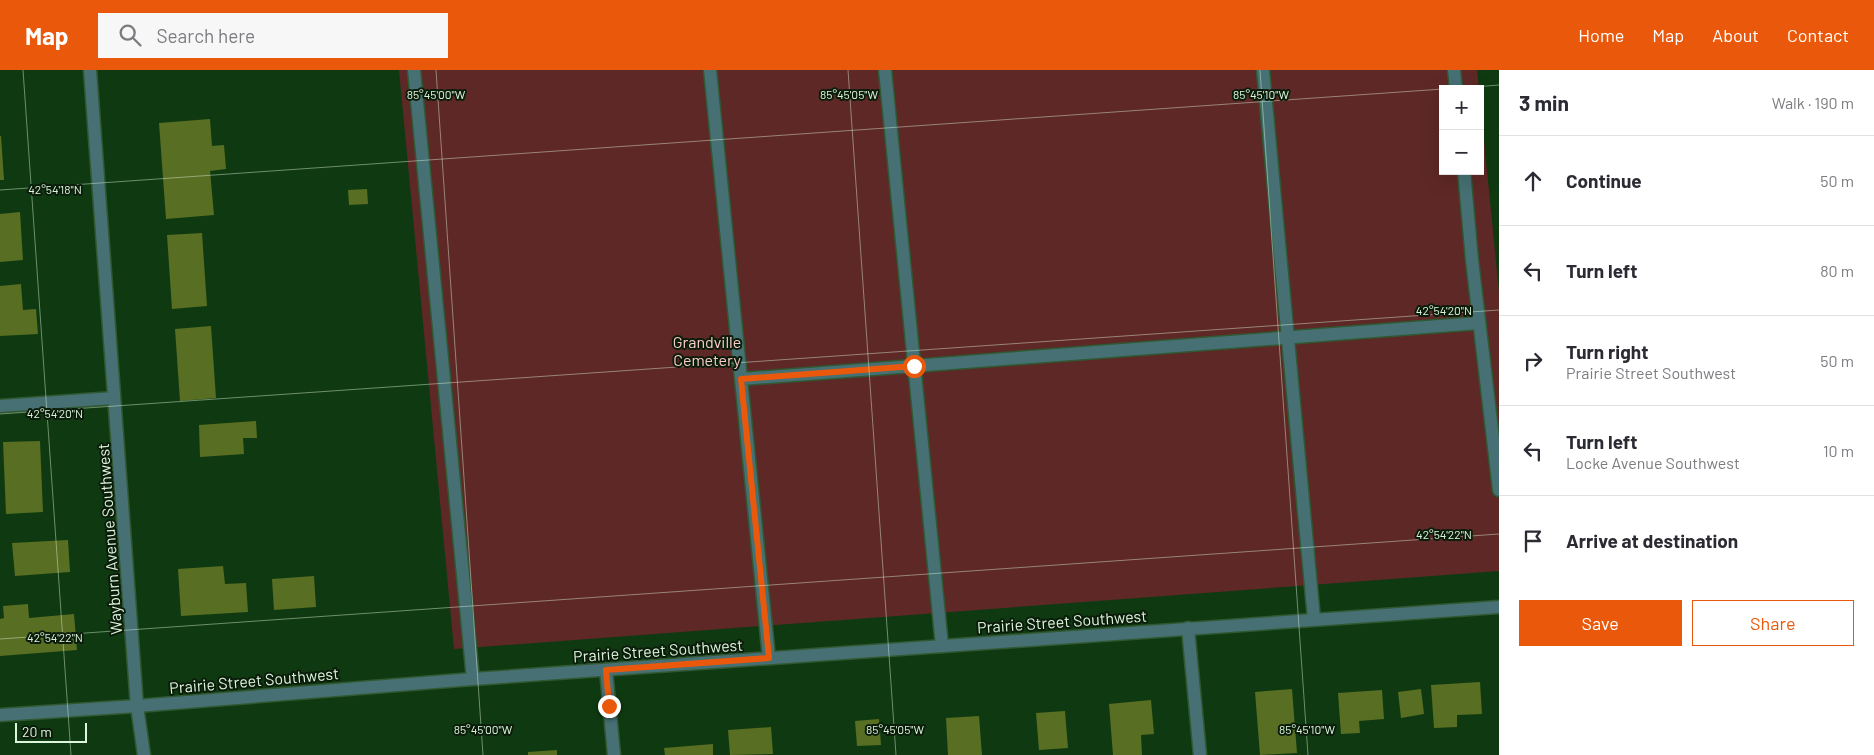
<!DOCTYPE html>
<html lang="en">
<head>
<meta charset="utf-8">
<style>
  :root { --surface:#fff; --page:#f7f7f7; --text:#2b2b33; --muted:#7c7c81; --line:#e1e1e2; --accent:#ea580c }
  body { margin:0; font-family:Barlow,sans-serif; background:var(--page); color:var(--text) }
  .controls { position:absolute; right:15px; top:15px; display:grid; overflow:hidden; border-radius:0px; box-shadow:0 5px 20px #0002 }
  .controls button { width:45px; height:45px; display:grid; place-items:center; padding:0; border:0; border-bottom:1px solid var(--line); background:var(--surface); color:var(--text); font:25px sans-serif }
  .scale { position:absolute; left:15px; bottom:12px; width:72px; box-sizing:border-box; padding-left:5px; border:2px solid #ddf5dc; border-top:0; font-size:14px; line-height:18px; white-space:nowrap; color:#ddf5dc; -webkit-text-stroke:4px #0b1c0b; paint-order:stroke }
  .stop { position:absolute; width:15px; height:15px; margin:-11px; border:4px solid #ea580c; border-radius:50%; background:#fff }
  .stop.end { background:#ea580c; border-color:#fff; box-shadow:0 1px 5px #0008 }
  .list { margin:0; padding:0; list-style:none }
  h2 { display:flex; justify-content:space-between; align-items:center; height:65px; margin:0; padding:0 20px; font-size:21px }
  h2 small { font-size:16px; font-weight:400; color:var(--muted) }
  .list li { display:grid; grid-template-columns:32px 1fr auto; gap:15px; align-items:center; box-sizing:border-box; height:90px; padding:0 20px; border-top:1px solid var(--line) }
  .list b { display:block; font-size:19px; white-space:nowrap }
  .list p { margin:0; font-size:16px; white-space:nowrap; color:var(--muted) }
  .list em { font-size:16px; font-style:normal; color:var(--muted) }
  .actions { display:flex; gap:10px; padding:15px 20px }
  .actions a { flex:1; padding:11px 0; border:1px solid var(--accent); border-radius:0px; text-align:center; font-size:18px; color:var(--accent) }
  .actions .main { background:var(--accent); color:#fff }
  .icon { flex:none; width:28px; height:28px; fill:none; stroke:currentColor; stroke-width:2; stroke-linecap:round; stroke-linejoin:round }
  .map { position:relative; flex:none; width:1499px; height:685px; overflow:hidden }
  header { display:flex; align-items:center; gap:30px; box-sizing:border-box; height:70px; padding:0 25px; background:var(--accent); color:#fff }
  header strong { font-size:24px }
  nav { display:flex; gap:28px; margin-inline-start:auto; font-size:18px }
  .search { width:350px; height:45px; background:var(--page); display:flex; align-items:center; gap:12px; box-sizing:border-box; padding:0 18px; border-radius:0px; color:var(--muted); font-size:19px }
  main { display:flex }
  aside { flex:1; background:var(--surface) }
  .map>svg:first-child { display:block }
  .green { fill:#5e2826 }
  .building { fill:#586e22 }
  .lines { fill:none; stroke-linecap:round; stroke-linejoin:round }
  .service-casing { stroke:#305831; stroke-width:15 }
  .minor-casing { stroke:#305831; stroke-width:15 }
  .tertiary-casing { stroke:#305831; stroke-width:15 }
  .service { stroke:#467074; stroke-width:12 }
  .minor { stroke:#467074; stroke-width:12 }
  .tertiary { stroke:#467074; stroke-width:12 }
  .route { stroke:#ea580c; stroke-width:6 }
  .ticks { fill:none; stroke:#ddf5dc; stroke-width:1; stroke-opacity:0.45 }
  .labels { text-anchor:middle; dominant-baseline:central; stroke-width:4; stroke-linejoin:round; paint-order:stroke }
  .park-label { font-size:16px; fill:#fbccc8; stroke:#0b1c0b }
  .street-label { font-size:16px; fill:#ddf5dc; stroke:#0b1c0b }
  .ticks-label { font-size:12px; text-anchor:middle; fill:#ddf5dc; stroke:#0b1c0b; stroke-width:4; stroke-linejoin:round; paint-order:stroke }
</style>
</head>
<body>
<header>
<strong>Map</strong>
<div class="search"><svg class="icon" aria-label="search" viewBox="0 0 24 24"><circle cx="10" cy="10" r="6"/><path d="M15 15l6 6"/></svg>Search here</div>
<nav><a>Home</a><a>Map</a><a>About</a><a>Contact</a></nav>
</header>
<main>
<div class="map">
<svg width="1499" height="685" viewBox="0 0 1499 685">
  <rect width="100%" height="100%" fill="#0f3a11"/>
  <!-- green -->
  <path class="green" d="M399,0H1477L1479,19H1443V101H1480V30L1499,222V501L454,579Z"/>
  <!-- building -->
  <path class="building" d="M210,49L212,76L224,75L226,99L210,101L214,145L166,149L159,53Z
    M0,66H1L4,110H0Z
    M367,119L368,134L349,135L348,120Z
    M20,142L23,190L0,192V144Z
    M202,163L207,236L172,239L167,165Z
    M21,214L23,240L36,239L38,264L0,266V216Z
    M211,256L216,328L180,331L175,259Z
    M256,351L257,368H243L244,384L200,387L199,355Z
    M40,371L43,442L6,444L3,372Z
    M68,470L70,502L15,506L12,473Z
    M223,496L225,514L246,513L248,542L181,546L178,499Z
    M314,506L316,537L274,540L272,509Z
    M28,534L29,548L74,544L77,580L0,586V549L4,548L3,536Z
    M1480,612L1482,644L1457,645V657L1434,658L1431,615Z
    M1292,619L1297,683L1260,685L1255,622Z
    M1421,619L1424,644L1401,648L1398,622Z
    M1382,620L1384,649L1359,651L1360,663L1341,664L1338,623Z
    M1151,630L1154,664L1141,665L1142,685H1113L1109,634Z
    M1065,641L1068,678L1039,680L1036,643Z
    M979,646L982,685H948L946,648Z
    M879,649L881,675L857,676L855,651Z
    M771,657L773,684L730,685L728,660Z
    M713,674V685H665L664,678Z
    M557,680V685H528V682Z"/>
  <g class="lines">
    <!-- service casing -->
    <g class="service-casing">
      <path id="service" d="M414,0L473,609
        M710,0L769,588
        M885,0L942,576
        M1263,0L1314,549
        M1454,0L1456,19
        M1464,101L1472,190L1499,420
        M741,309L1479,253
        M0,336L114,328
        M137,636L144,685"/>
    </g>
    <!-- minor casing -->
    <g class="minor-casing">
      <path id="minor" d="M90,0L137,636
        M1188,558L1200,685
        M606,600L614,685"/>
    </g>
    <!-- tertiary casing -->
    <g class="tertiary-casing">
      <path id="tertiary" d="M0,645L137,636L473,609L1499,537"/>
    </g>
    <!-- service -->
    <use href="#service" class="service"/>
    <!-- minor -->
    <use href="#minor" class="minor"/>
    <!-- tertiary -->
    <use href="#tertiary" class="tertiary"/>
  </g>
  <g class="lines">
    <!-- route -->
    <path class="route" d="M609,636L606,600L769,588L741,309L914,296"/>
  </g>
  <!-- ticks -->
  <path class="ticks" d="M23,0L71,685M436,0L483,685M848,0L896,685M1260,0L1308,685M1450,19L1499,15M0,120L1443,19M0,344L1499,240M0,569L1499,464"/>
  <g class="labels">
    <!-- park labels -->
    <g class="park-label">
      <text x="707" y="271">Grandville<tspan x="707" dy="18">Cemetery</tspan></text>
    </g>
    <!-- street labels -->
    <g class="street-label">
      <text transform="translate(109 469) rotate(-94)">Wayburn Avenue Southwest</text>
      <text transform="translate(1062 551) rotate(-4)">Prairie Street Southwest</text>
      <text transform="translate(658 580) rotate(-4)">Prairie Street Southwest</text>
      <text transform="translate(254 610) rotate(-5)">Prairie Street Southwest</text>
    </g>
  </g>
  <g class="ticks-label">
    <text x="436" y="29">85°45'00"W</text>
    <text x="849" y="29">85°45'05"W</text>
    <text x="1261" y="29">85°45'10"W</text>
    <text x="55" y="124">42°54'18"N</text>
    <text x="1444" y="245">42°54'20"N</text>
    <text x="55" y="348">42°54'20"N</text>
    <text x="1444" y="469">42°54'22"N</text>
    <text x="55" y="572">42°54'22"N</text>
    <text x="483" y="664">85°45'00"W</text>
    <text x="895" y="664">85°45'05"W</text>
    <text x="1307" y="664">85°45'10"W</text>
  </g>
</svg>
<div class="controls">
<button>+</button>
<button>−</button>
</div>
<div class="scale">20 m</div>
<div class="stop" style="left:914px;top:296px"></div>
<div class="stop end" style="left:609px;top:636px"></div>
</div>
<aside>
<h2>3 min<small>Walk · 190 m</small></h2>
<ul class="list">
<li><svg class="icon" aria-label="ahead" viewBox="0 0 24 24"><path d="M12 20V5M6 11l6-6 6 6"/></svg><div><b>Continue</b></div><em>50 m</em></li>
<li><svg class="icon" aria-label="left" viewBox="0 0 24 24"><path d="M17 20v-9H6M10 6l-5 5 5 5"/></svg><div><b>Turn left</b></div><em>80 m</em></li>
<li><svg class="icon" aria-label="right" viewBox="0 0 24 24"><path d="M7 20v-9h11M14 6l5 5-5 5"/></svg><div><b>Turn right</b><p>Prairie Street Southwest</p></div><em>50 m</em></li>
<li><svg class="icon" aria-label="left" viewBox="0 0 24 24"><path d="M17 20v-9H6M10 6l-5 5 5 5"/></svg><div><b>Turn left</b><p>Locke Avenue Southwest</p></div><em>10 m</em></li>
<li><svg class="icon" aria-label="arrive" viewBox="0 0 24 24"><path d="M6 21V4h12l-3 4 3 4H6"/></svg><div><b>Arrive at destination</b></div></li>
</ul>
<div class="actions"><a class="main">Save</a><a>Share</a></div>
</aside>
</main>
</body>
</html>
